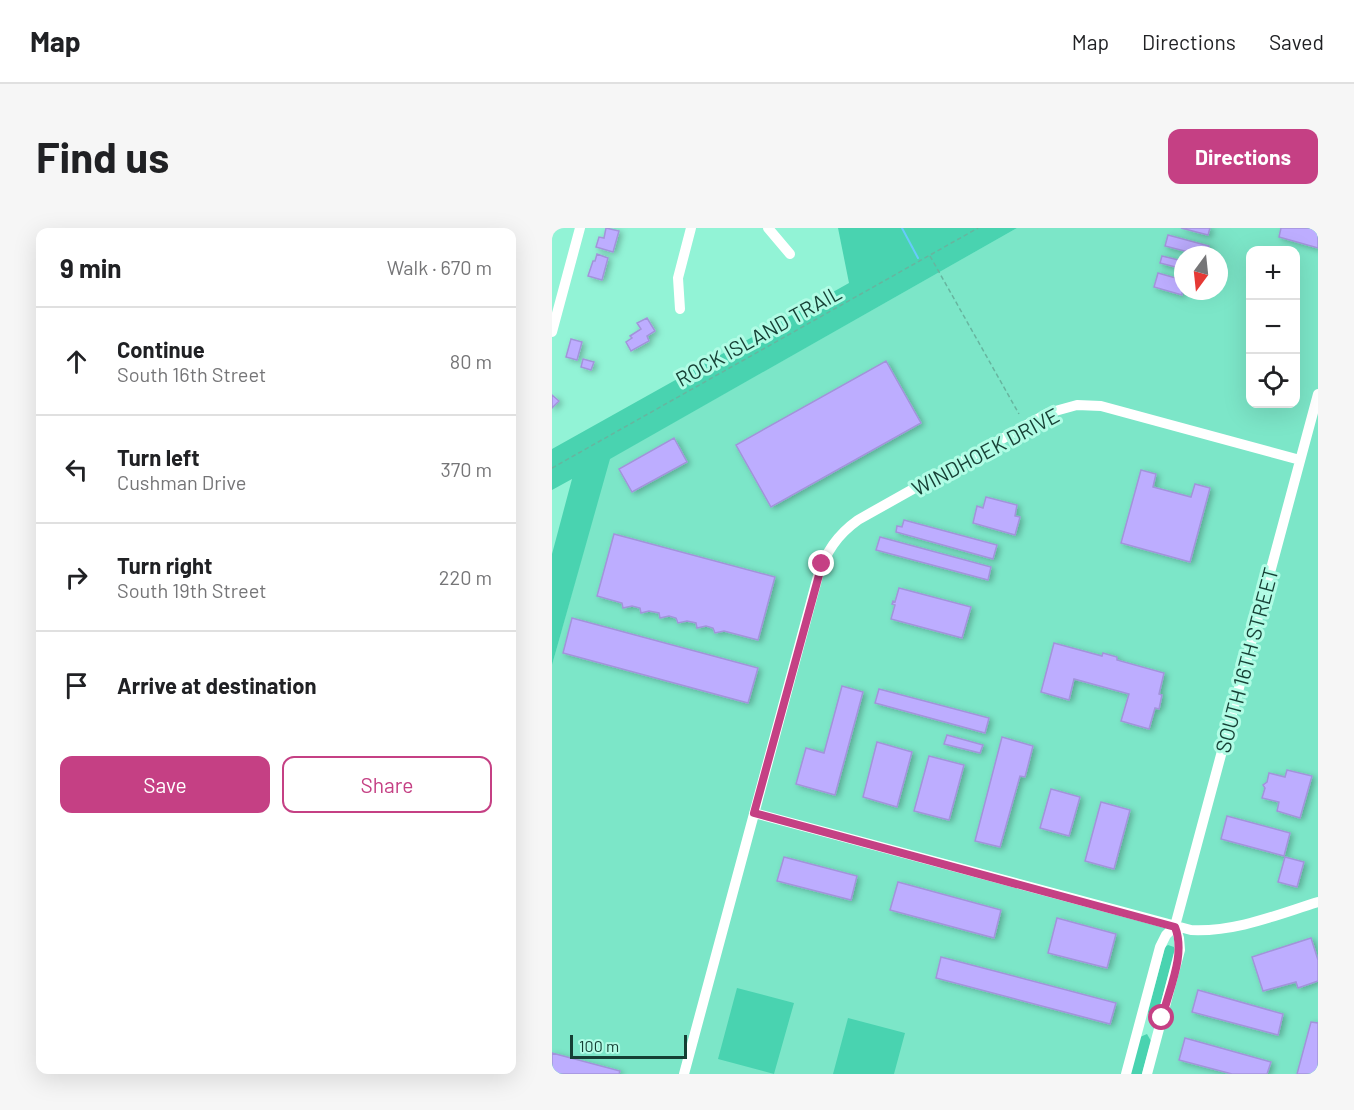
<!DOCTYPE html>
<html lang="en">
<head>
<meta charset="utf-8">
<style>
  :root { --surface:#fff; --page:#f6f6f6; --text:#202124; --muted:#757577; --line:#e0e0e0; --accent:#c54084 }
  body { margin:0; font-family:Barlow,sans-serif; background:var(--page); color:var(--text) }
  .controls { position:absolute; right:18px; top:18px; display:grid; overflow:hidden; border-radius:12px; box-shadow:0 6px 24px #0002 }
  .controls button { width:54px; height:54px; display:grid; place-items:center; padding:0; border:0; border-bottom:2px solid var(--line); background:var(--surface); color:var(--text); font:30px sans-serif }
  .compass { position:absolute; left:622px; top:18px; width:54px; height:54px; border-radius:50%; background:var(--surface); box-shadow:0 6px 24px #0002; rotate:195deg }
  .scale { position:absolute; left:18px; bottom:15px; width:117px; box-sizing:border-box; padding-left:6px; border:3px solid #153f34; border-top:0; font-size:16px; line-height:21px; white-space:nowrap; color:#153f34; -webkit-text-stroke:4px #b1fce5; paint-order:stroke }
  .stop { position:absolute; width:18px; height:18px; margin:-14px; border:4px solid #c54084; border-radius:50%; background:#fff }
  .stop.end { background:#c54084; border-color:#fff; box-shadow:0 2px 6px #0008 }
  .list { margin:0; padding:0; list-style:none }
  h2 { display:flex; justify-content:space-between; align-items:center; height:78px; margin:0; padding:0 24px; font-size:26px }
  h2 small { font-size:20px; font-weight:400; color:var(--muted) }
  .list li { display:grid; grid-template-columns:39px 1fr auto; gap:18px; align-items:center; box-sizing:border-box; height:108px; padding:0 24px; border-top:2px solid var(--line) }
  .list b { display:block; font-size:22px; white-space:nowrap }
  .list p { margin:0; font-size:20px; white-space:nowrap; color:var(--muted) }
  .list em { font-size:20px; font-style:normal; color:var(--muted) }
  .actions { display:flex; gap:12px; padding:18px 24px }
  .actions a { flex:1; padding:14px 0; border:2px solid var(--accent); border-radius:12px; text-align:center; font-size:21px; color:var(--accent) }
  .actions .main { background:var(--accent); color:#fff }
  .icon { flex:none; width:33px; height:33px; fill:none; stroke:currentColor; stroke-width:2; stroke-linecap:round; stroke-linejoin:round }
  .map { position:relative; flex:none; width:766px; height:846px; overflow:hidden; border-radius:12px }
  header { display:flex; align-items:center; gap:36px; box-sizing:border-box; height:84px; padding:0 30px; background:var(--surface); border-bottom:2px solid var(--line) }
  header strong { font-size:28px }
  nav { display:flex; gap:33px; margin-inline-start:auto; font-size:21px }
  .intro { display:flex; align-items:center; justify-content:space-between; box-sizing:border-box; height:144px; padding:0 36px }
  h1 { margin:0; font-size:42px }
  .button { padding:15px 27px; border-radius:12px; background:var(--accent); color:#fff; font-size:21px; font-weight:700 }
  main { display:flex; gap:36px; padding:0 36px }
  aside { flex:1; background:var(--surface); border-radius:12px; box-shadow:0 6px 24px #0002 }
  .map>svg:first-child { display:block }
  .built { fill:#7ce6c8; fill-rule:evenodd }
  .green { fill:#49d3b0 }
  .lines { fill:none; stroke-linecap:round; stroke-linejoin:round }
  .stream { stroke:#67cafb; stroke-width:2 }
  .building { fill:#bdadff; stroke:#a294da; stroke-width:1.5; filter:url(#shadow) }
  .path { stroke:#67b59f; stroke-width:1.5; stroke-dasharray:4.5 3; stroke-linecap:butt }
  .minor { stroke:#fff; stroke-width:10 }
  .route { stroke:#c54084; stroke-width:8 }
  .labels { text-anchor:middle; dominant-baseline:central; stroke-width:6; stroke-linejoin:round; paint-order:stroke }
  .street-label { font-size:21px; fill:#153f34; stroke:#b1fce5 }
</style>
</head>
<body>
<header>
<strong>Map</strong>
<nav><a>Map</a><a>Directions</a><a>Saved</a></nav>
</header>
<div class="intro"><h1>Find us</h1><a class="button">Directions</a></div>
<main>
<aside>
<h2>9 min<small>Walk · 670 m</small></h2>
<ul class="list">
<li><svg class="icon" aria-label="ahead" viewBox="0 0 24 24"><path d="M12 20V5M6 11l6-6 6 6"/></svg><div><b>Continue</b><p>South 16th Street</p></div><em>80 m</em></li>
<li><svg class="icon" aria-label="left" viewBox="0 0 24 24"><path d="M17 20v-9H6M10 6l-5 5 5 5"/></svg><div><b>Turn left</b><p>Cushman Drive</p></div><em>370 m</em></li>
<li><svg class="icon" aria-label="right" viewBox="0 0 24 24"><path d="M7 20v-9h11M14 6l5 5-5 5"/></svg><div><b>Turn right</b><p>South 19th Street</p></div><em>220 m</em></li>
<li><svg class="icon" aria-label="arrive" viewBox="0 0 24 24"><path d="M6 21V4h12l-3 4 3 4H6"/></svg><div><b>Arrive at destination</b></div></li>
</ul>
<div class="actions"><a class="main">Save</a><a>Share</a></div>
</aside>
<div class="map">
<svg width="766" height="846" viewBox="0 0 766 846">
  <defs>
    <filter id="shadow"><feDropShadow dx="3" dy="2" stdDeviation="3" flood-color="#0004"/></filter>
  </defs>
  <rect width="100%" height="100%" fill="#92f3d6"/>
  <!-- built -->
  <path class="built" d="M465,0H766V846H595L628,722L623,699L614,707L574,846H0V437L57,231ZM698,22H744V176H698ZM631,27H667V63H631Z"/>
  <!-- green -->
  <path class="green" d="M286,0H465L58,231L0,437V326L20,251L0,262V221L297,55Z
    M616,717L622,719V724L606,786L604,788H599L596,784L613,719Z
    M185,760L242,775L222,846L166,831Z
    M296,790L353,805L342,846H281Z
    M595,806L599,813L590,846H578L588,809Z"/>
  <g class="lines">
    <!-- stream -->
    <path class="stream" d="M350,0L366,30"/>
  </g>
  <!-- building -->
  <path class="building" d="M54,0L67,3L61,24L44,19L47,9L52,10Z
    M629,0H658L656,7Z
    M729,0H766V20L727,9Z
    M616,7L657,18L655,27H648L613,18Z
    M45,26L56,30L50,52L36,48L41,33H43Z
    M610,28L631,33V41L608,35Z
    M606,45L631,52L630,67L602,59Z
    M95,90L103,103L95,108L97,113L79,123L74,114L80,110L78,108L89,101L85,95Z
    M19,111L30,114L25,132L14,129Z
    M31,131L42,134L39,142L29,139Z
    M334,133L369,195L219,279L184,217Z
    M0,167L7,173L0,180Z
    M122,210L135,234L80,264L67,241Z
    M589,242L604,246L601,259L639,269L643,256L658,260L638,334L569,315Z
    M434,269L465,277L463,288L468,289L463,307L421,295L425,278L431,280Z
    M352,292L445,317L441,331L344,304L345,298L350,299Z
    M62,306L223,349L206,412L172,403L163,405L161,400L154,398L145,400L144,395L135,393L126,395L124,390L117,388L108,390L107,385L97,383L89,385L88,380L80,378L71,380L70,375L45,368Z
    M328,309L439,339L436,352L324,322Z
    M347,360L419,379L410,410L339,391L343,377L340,376L341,373L343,374Z
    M20,390L206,440L196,475L11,425Z
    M502,415L550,428L551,425L565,429V432L612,445L607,466L610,467L607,481L603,480L597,501L569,493L577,466L522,451L517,472L489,464Z
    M290,458L311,464L283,567L244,556L254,520L272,525Z
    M327,461L437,490L433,505L323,475Z
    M395,507L431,517L428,525L392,516Z
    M450,509L481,518L473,549L468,548L448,619L423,613Z
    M325,514L360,524L345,579L311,569Z
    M377,528L412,537L397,592L362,583Z
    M735,542L760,548L748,590L725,583L727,574L710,570L713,560L711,557L715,554L717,545L733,549Z
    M499,561L528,569L517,608L488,600Z
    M549,574L578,582L562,641L533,633Z
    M675,588L738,605L732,628L669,611Z
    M232,629L305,648L299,672L225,653Z
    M733,629L752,634L745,659L726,654Z
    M346,654L449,682L442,710L338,682Z
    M505,690L564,706L555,740L496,725Z
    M759,710L766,732V753L746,760L744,754L711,763L700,729Z
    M389,729L564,775L558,796L384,750Z
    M646,762L731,786L726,807L640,784Z
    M759,794L766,795V846H745Z
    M633,810L719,834L715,846H680L627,832Z
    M0,825L68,843L67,846H0Z"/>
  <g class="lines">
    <!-- path -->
    <path class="path" d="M378,28L467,186
      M0,240L426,0"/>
    <!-- minor -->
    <path class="minor" d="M216,0L238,26
      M128,81L126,50L139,0
      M0,104L28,0
      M202,585L639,702C684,704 724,687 766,674
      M132,846L266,348C274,324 285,307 306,292L496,185L525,177L549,178L748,232
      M574,846L608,719L614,707L623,698L766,166
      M595,846L628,722L627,710L623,698"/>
  </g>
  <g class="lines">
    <!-- route -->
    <path class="route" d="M270,336L202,585L623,699C634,727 617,761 610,790"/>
  </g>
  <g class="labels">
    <!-- street labels -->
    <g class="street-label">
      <text transform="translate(206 107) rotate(-29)">ROCK ISLAND TRAIL</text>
      <text transform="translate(433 223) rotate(-28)">WINDHOEK DRIVE</text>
      <text transform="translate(694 432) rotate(-75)">SOUTH 16TH STREET</text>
    </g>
  </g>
</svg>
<div class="controls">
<button>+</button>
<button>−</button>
<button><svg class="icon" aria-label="locate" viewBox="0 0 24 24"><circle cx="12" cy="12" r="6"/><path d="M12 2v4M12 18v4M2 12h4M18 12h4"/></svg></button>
</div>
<svg class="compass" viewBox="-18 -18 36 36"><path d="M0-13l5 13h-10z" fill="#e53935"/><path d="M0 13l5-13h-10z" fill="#757577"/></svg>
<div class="scale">100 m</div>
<div class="stop" style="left:610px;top:790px"></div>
<div class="stop end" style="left:270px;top:336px"></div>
</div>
</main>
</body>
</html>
